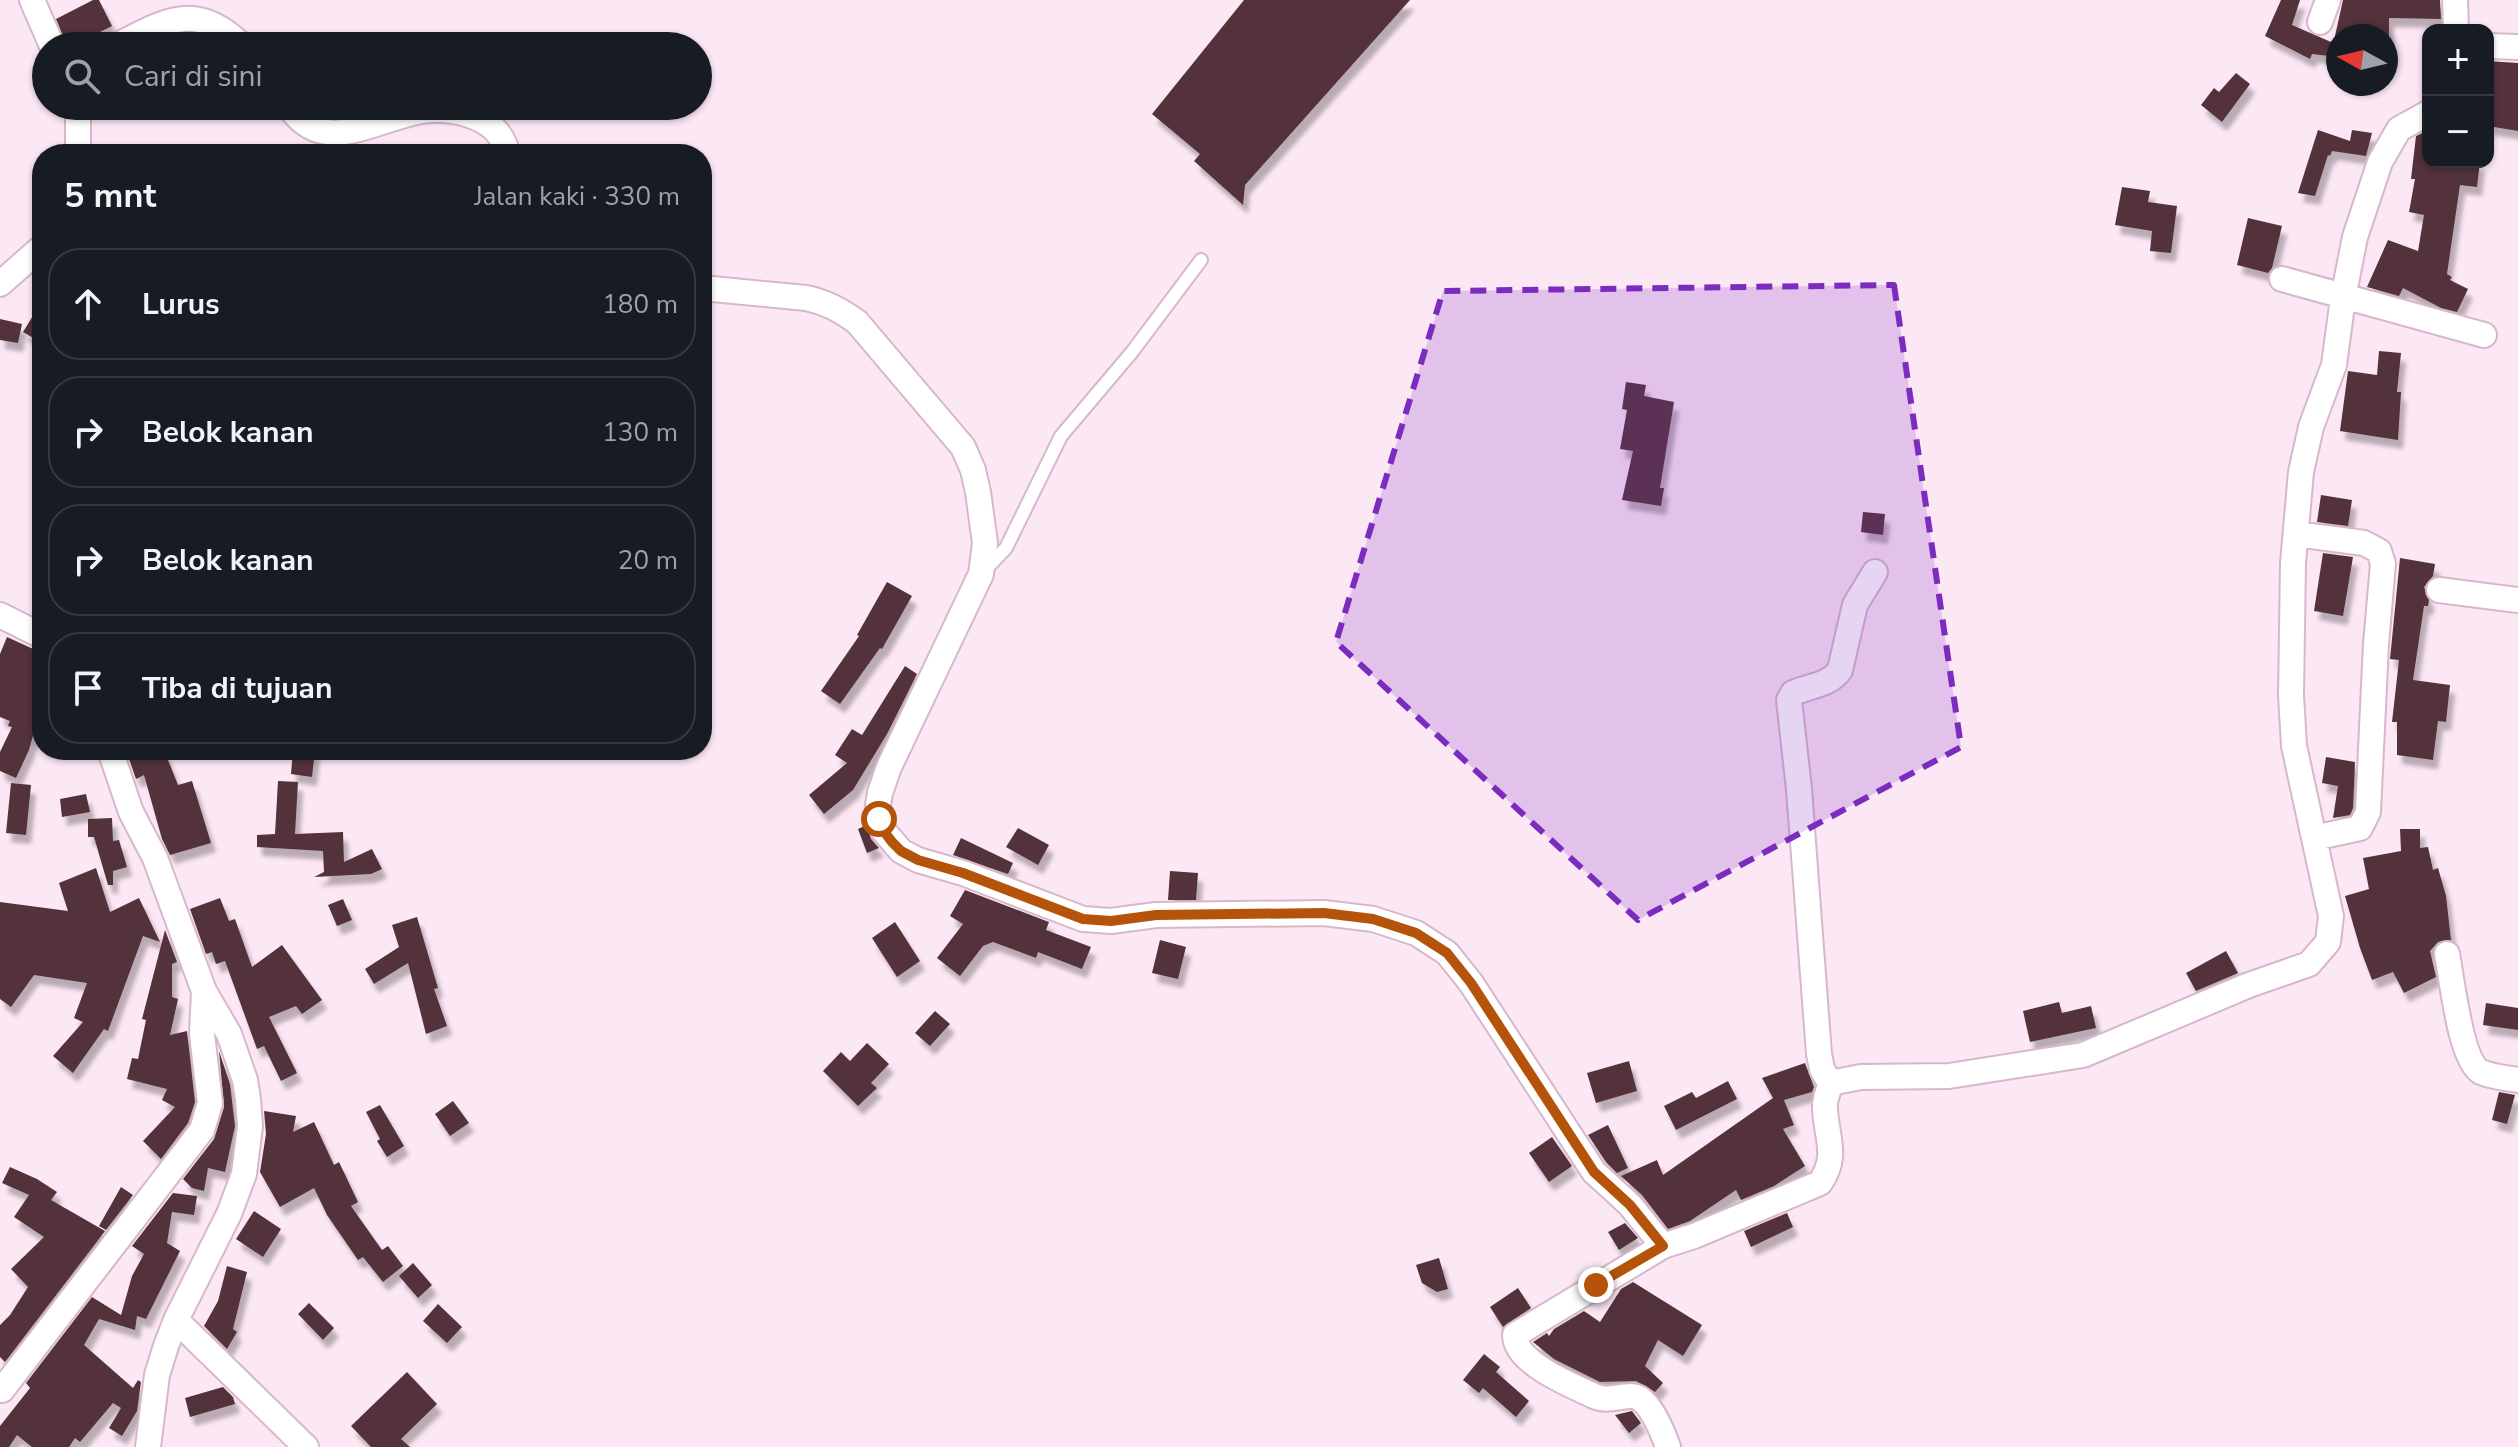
<!DOCTYPE html>
<html lang="id">
<head>
<meta charset="utf-8">
<style>
  :root { --surface:#171b24; --page:#20242c; --text:#f1f3f6; --muted:#9ea1a6; --line:#363941 }
  body { margin:0; font-family:"Nunito Sans",sans-serif; background:var(--page); color:var(--text) }
  .controls { position:absolute; right:24px; top:24px; display:grid; overflow:hidden; border-radius:16px; box-shadow:0 2px 6px #0004 }
  .controls button { width:72px; height:72px; display:grid; place-items:center; padding:0; border:0; border-bottom:2px solid var(--line); background:var(--surface); color:var(--text); font:40px sans-serif }
  .compass { position:absolute; left:2326px; top:24px; width:72px; height:72px; border-radius:50%; background:var(--surface); box-shadow:0 2px 6px #0004; rotate:278deg }
  .stop { position:absolute; width:24px; height:24px; margin:-18px; border:6px solid #b45309; border-radius:50%; background:#fff }
  .stop.end { background:#b45309; border-color:#fff; box-shadow:0 2px 8px #0008 }
  .list { margin:0; padding:0; list-style:none }
  h2 { display:flex; justify-content:space-between; align-items:center; height:104px; margin:0; padding:0 32px; font-size:34px }
  h2 small { font-size:26px; font-weight:400; color:var(--muted) }
  .list li { display:grid; grid-template-columns:52px 1fr auto; gap:24px; align-items:center; box-sizing:border-box; height:112px; margin:0 16px 16px; padding:0 16px; border:2px solid var(--line); border-radius:32px }
  .list b { display:block; font-size:30px; white-space:nowrap }
  .list em { font-size:26px; font-style:normal; color:var(--muted) }
  .icon { flex:none; width:44px; height:44px; fill:none; stroke:currentColor; stroke-width:2; stroke-linecap:round; stroke-linejoin:round }
  .map { position:relative; flex:none; width:2518px; height:1447px; overflow:hidden }
  .search { position:absolute; background:var(--surface); box-shadow:0 2px 6px #0004; left:32px; top:32px; width:680px; height:88px; display:flex; align-items:center; gap:20px; box-sizing:border-box; padding:0 28px; border-radius:44px; color:var(--muted); font-size:30px }
  .panel { position:absolute; background:var(--surface); box-shadow:0 2px 6px #0004; left:32px; top:144px; width:680px; height:616px; border-radius:32px }
  .map>svg:first-child { display:block }
  .building { fill:#52333b; filter:url(#shadow) }
  .lines { fill:none; stroke-linecap:round; stroke-linejoin:round }
  .lane-casing { stroke:#d7b7cc; stroke-width:16 }
  .street-casing { stroke:#d7b7cc; stroke-width:28 }
  .lane { stroke:#fff; stroke-width:12 }
  .street { stroke:#fff; stroke-width:24 }
  .route { stroke:#b45309; stroke-width:10 }
  .marked { fill:#7b2cbf; fill-opacity:0.2; stroke:#7b2cbf; stroke-width:6; stroke-dasharray:16 10; stroke-linejoin:round }
</style>
</head>
<body>
<div class="map">
<svg width="2518" height="1447" viewBox="0 0 2518 1447">
  <defs>
    <filter id="shadow"><feDropShadow dx="5" dy="9" stdDeviation="2" flood-color="#0004"/></filter>
  </defs>
  <rect width="100%" height="100%" fill="#fce8f5"/>
  <!-- building -->
  <path class="building" d="M93,0H99L112,26L72,46H67L56,19Z
    M1244,0H1410L1245,185L1243,205L1194,161L1200,154L1152,114Z
    M2281,0H2300L2292,25L2338,45V57L2312,54L2310,59L2265,36Z
    M2343,0H2440L2441,19L2389,18V36H2335Z
    M2488,61L2518,63V131L2488,126Z
    M2236,73L2250,84L2222,122L2201,105L2214,88L2219,92Z
    M2318,130L2350,141L2352,130L2372,133L2366,156L2332,151L2330,156L2328,155L2315,196L2298,193Z
    M2427,131L2428,162H2480L2477,187L2460,185L2447,274L2452,277L2450,280L2468,289L2457,312L2441,308L2403,288L2399,296L2367,287L2388,240L2418,251L2424,215L2409,212L2415,179H2411L2416,136Z
    M2122,187L2150,191L2148,202L2177,206L2171,253L2150,251L2152,231L2115,225Z
    M2248,218L2282,226L2272,268L2268,273L2237,265Z
    M42,301V343L23,332Z
    M0,319L22,324L18,343L0,340Z
    M2379,351L2401,353L2397,392H2401L2398,440L2340,431L2348,371L2377,375Z
    M1626,382L1646,385L1644,396L1674,402L1660,488H1664L1661,506L1622,500L1633,451L1620,449L1627,410L1622,409Z
    M2321,495L2352,500L2348,526L2317,522Z
    M1863,512L1885,514L1883,535L1861,532Z
    M2323,553L2353,557L2343,616L2314,611Z
    M2400,558L2435,564L2433,576L2424,587L2429,600L2428,606H2424L2413,680L2450,685L2446,722L2438,721L2433,760L2397,755V722H2392L2399,660L2390,659Z
    M887,582L912,596L882,649L880,648L840,704L821,691L859,636L857,635Z
    M7,637L42,653V695H39L36,725L29,750L16,778L0,771V752L12,727L8,726L10,721L0,717V654Z
    M905,666L917,674L887,734L853,790L824,814L809,795L847,763L835,755L852,729L862,735Z
    M126,750H164L178,785L192,781L211,843L170,855L162,839L144,775L136,779Z
    M293,750H315L312,777L291,774Z
    M2326,757L2355,762L2353,808L2350,815L2333,818L2338,786L2322,783Z
    M278,781L298,782L295,834L343,832L344,862L372,849L382,869L371,874L314,877L324,872L323,851L257,847V835L275,834Z
    M11,783L31,785L26,835L6,833Z
    M86,794L90,812L62,817L60,799Z
    M112,818L113,841L119,840L127,867L113,871V885H108L94,837H88V819Z
    M867,825L871,839L879,848L867,853L858,829Z
    M1018,828L1049,845L1038,865L1006,847Z
    M2400,829H2420V848L2428,847L2433,870L2438,868L2446,896L2451,940L2438,942L2430,951L2436,977L2404,993L2393,972L2372,980L2360,948L2345,896L2369,889L2363,858L2401,851Z
    M961,838L1013,863L1008,874L953,855Z
    M96,868L110,912L139,898L160,942L143,936L108,1031L104,1029L73,1073L53,1056L83,1022L74,1018L87,983L34,975L11,1007L0,999V902L68,911L59,883Z
    M1170,871L1198,873L1196,900H1168Z
    M965,890L1049,922L1046,930L1091,947L1082,969L1038,952L1036,958L993,942L983,946L960,976L937,958L963,924L950,916Z
    M220,898L229,921L235,919L252,967L282,945L322,1000L302,1014L296,1006L269,1017L297,1073L281,1081L264,1046L257,1049L225,961L216,964L212,952L206,954L190,909Z
    M343,899L352,920L337,926L328,905Z
    M417,917L438,988L434,989L447,1026L426,1034L408,963L374,984L365,969L399,947L392,925Z
    M895,922L920,961L897,977L872,938Z
    M165,930L177,962L172,964V997L178,999L170,1035L187,1031L195,1102L188,1123L161,1159L143,1141L175,1107L162,1100L167,1089L127,1079L132,1058L138,1059L146,1020L142,1019Z
    M1160,940L1186,947L1178,979L1152,973Z
    M2226,951L2238,973L2196,991L2186,973Z
    M2059,1002L2062,1013L2091,1006L2096,1028L2030,1042L2023,1011Z
    M2486,1003L2518,1008V1030L2483,1025Z
    M935,1011L950,1024L930,1046L915,1033Z
    M867,1043L889,1064L871,1083L877,1088L858,1106L823,1071L841,1052L850,1061Z
    M219,1051L230,1084L235,1126L225,1172L208,1168L204,1191L192,1188L183,1179L214,1139L224,1107Z
    M1629,1061L1637,1091L1596,1103L1587,1073Z
    M1805,1063L1814,1087L1812,1092L1784,1100L1794,1125L1783,1129L1805,1166L1774,1186L1741,1200L1736,1190L1690,1221L1668,1229L1642,1195L1621,1176L1657,1160L1663,1175L1773,1098L1762,1078Z
    M1728,1081L1737,1099L1676,1130L1664,1106L1692,1092L1696,1098Z
    M2499,1092L2515,1095L2507,1124L2492,1120Z
    M453,1101L469,1123L450,1136L435,1114Z
    M380,1105L404,1146L387,1157L377,1141L380,1139L366,1112Z
    M264,1111L296,1116L293,1132L314,1122L334,1165L339,1162L358,1202L351,1206L382,1250L388,1246L403,1266L383,1282L363,1257L358,1260L327,1215L314,1188L280,1207L260,1172L266,1134Z
    M1608,1125L1628,1168L1617,1173L1606,1162L1588,1135Z
    M1552,1137L1572,1166L1549,1182L1529,1153Z
    M10,1167L37,1179L57,1192L51,1200L105,1231L5,1362L0,1357V1325L10,1315L28,1287L11,1269L44,1237L14,1217L29,1195L2,1183Z
    M121,1187L133,1195L106,1230L99,1226Z
    M173,1193L197,1196L194,1215L172,1212L167,1243L180,1251L146,1319L137,1316L135,1330L99,1319L84,1345L133,1388L138,1380L141,1382L137,1411L122,1436L109,1428L121,1408L113,1403L80,1442L75,1438L69,1447H32L17,1435L9,1447H0V1426L30,1388L26,1383L92,1297L121,1315L132,1276L144,1254L132,1246Z
    M254,1211L281,1229L263,1257L236,1239Z
    M1787,1213L1793,1227L1751,1247L1744,1231Z
    M1625,1223L1638,1238L1619,1250L1608,1232Z
    M1439,1258L1448,1289L1437,1292L1422,1283L1416,1265Z
    M413,1263L432,1285L418,1298L399,1276Z
    M227,1266L247,1272L233,1329L237,1332L227,1349L204,1326L218,1301Z
    M1633,1282L1702,1325L1683,1356L1658,1340L1645,1366L1663,1383L1655,1392L1636,1381L1600,1382L1554,1359L1533,1342L1547,1333L1549,1336L1554,1329L1584,1311L1600,1322L1621,1289Z
    M1518,1288L1531,1308L1503,1327L1490,1307Z
    M309,1303L334,1328L323,1340L298,1314Z
    M438,1304L462,1327L447,1343L423,1321Z
    M1484,1354L1500,1367L1496,1372L1529,1401L1516,1417L1483,1388L1479,1393L1463,1380Z
    M407,1372L437,1404L401,1439L410,1447H371L351,1426Z
    M223,1387L233,1397L235,1404L190,1417L185,1398Z
    M1632,1411L1641,1423L1629,1433L1615,1415Z"/>
  <g class="lines">
    <!-- lane casing -->
    <g class="lane-casing">
      <path id="lane" d="M983,572L1006,548L1061,436L1132,352L1201,260"/>
    </g>
    <!-- street casing -->
    <g class="street-casing">
      <path id="street" d="M32,0L52,46
        M2455,0L2456,30
        M2320,22L2328,0
        M116,46C165,21 196,0 242,46
        M2488,46L2518,47
        M75,106L78,117V154
        M289,106C321,155 369,123 412,113C430,108 454,109 472,116C493,124 502,134 508,154
        M2282,279L2484,335
        M0,284L42,247
        M702,288L806,298C826,302 840,310 857,322L963,447L973,470L978,492L985,543L981,574L889,767L880,793L878,805L883,830L901,851L918,860L963,873L1083,919L1111,921L1156,915L1324,913L1373,919L1416,933L1447,953L1471,983L1594,1172L1630,1205L1663,1246L1694,1236L1820,1183C1839,1155 1826,1138 1825,1108C1824,1100 1829,1091 1830,1083L1861,1077L1949,1076L2083,1055L2249,985L2309,964L2328,942L2331,916L2294,746L2291,695L2293,563L2301,472L2311,427L2334,365L2343,298L2355,237L2380,162L2399,129L2428,113
        M2296,534L2364,543L2379,551L2383,564L2376,644L2368,812L2360,828L2314,838
        M2439,590L2518,600
        M0,615L42,636
        M110,750L131,812L155,858L204,991L229,1034L245,1080L248,1099L250,1126L244,1174L229,1214L176,1320L166,1346L157,1375L148,1447
        M2447,954C2452,978 2460,1061 2481,1072C2492,1077 2507,1078 2518,1080
        M1830,1083L1822,1069L1819,1054L1799,789L1789,700L1793,693C1809,686 1830,685 1840,670L1855,605L1875,572
        M1663,1246L1515,1335C1515,1363 1571,1385 1594,1396C1607,1402 1618,1396 1632,1396C1649,1396 1663,1433 1668,1447
        M176,1320L306,1447
        M2,1390L202,1130L210,1103L202,1034L204,991"/>
    </g>
    <!-- lane -->
    <use href="#lane" class="lane"/>
    <!-- street -->
    <use href="#street" class="street"/>
  </g>
  <g class="lines">
    <!-- route -->
    <path class="route" d="M879,819L883,830L892,842L901,851L918,860L963,873L1083,919L1111,921L1156,915L1324,913L1373,919L1416,933L1447,953L1471,983L1594,1172L1630,1205L1663,1246L1596,1285"/>
  </g>
  <!-- marked area -->
  <path class="marked" d="M1894,285L1961,747L1638,920L1336,642L1443,291Z"/>
</svg>
<div class="controls">
<button>+</button>
<button>−</button>
</div>
<svg class="compass" viewBox="-18 -18 36 36"><path d="M0-13l5 13h-10z" fill="#e53935"/><path d="M0 13l5-13h-10z" fill="#9ea1a6"/></svg>
<div class="stop" style="left:879px;top:819px"></div>
<div class="stop end" style="left:1596px;top:1285px"></div>
<div class="search"><svg class="icon" aria-label="search" viewBox="0 0 24 24"><circle cx="10" cy="10" r="6"/><path d="M15 15l6 6"/></svg>Cari di sini</div>
<section class="panel">
<h2>5 mnt<small>Jalan kaki · 330 m</small></h2>
<ul class="list">
<li><svg class="icon" aria-label="ahead" viewBox="0 0 24 24"><path d="M12 20V5M6 11l6-6 6 6"/></svg><div><b>Lurus</b></div><em>180 m</em></li>
<li><svg class="icon" aria-label="right" viewBox="0 0 24 24"><path d="M7 20v-9h11M14 6l5 5-5 5"/></svg><div><b>Belok kanan</b></div><em>130 m</em></li>
<li><svg class="icon" aria-label="right" viewBox="0 0 24 24"><path d="M7 20v-9h11M14 6l5 5-5 5"/></svg><div><b>Belok kanan</b></div><em>20 m</em></li>
<li><svg class="icon" aria-label="arrive" viewBox="0 0 24 24"><path d="M6 21V4h12l-3 4 3 4H6"/></svg><div><b>Tiba di tujuan</b></div></li>
</ul>
</section>
</div>
</body>
</html>
